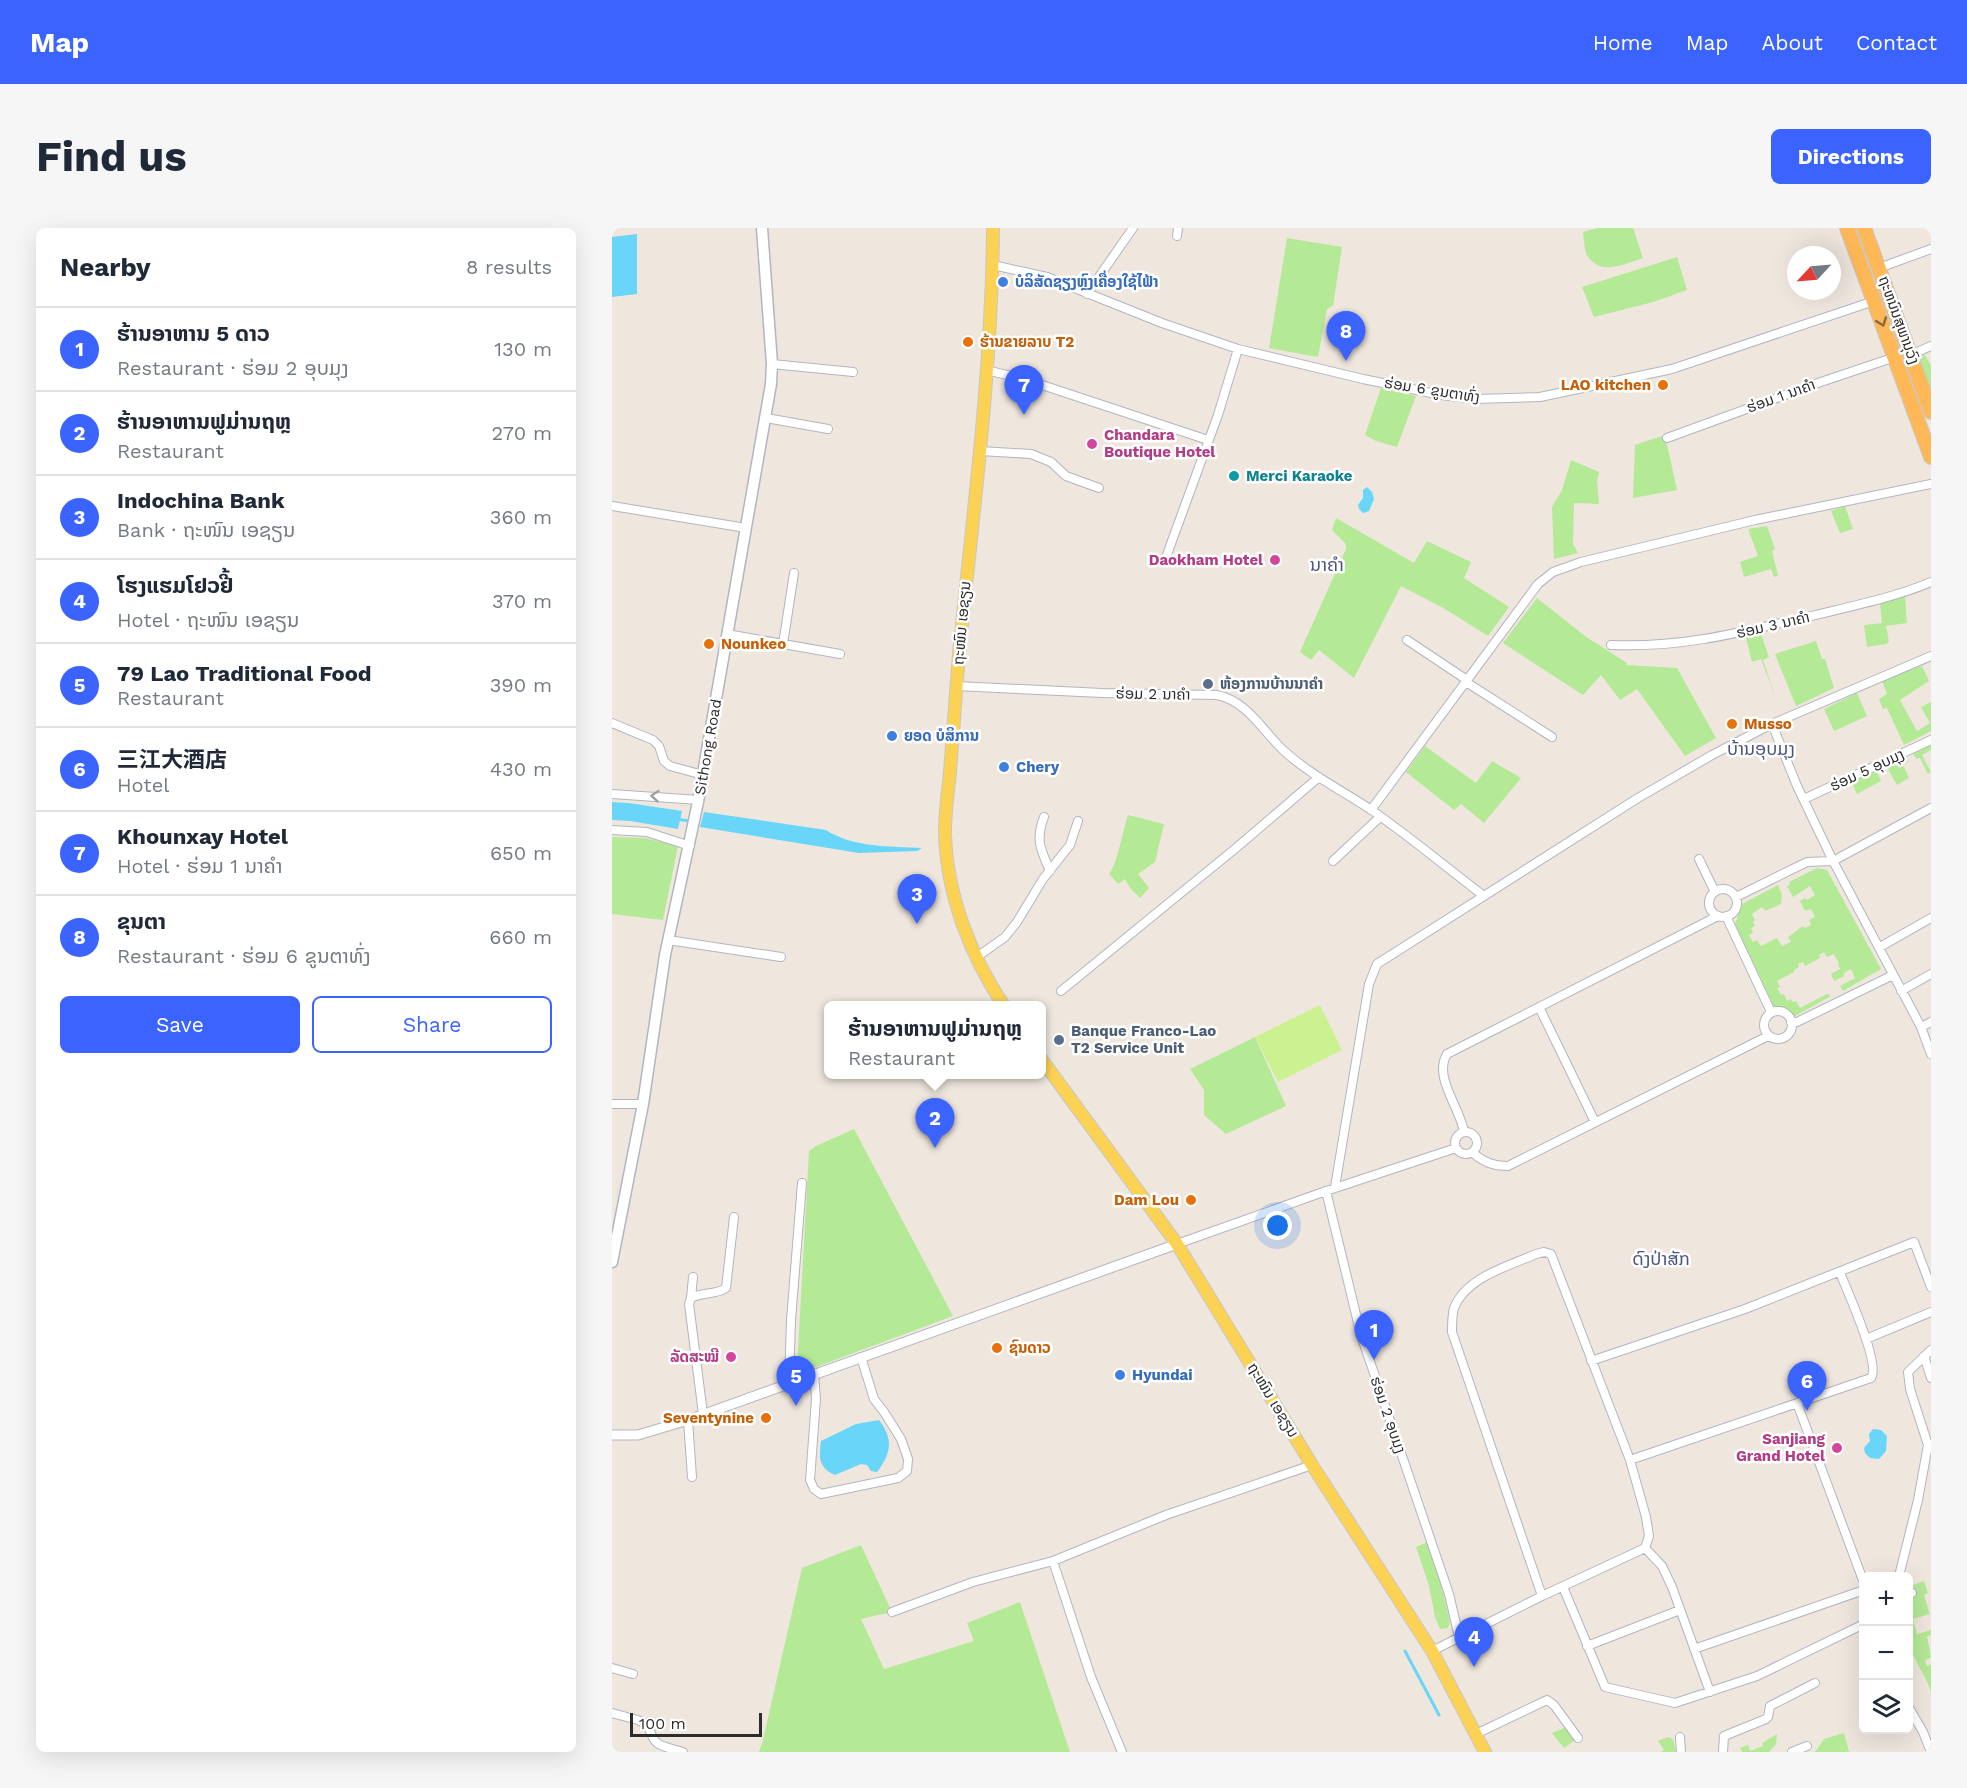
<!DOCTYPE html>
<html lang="en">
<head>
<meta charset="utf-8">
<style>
  :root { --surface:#fff; --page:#f6f6f7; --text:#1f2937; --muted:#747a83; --line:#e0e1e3; --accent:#3b63ff }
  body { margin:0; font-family:"Work Sans","Noto Sans SC","Noto Sans Lao",sans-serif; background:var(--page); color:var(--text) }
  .controls { position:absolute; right:18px; bottom:18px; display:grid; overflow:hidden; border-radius:9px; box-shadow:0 6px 24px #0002 }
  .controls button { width:54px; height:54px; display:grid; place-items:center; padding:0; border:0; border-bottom:2px solid var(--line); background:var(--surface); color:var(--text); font:30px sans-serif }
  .compass { position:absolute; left:1175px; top:18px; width:54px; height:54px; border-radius:50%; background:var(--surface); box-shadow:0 6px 24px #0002; rotate:244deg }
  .scale { position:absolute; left:18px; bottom:15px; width:132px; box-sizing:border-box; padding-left:6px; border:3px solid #2c2c2c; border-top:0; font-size:16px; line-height:21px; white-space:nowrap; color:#2c2c2c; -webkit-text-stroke:4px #fff; paint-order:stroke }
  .you { position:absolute; left:666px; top:998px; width:21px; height:21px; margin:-15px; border:4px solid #fff; border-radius:50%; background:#1a73e8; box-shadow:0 0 0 9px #1a73e833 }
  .badge { display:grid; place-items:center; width:39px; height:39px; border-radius:50%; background:var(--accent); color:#fff; font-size:20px; font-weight:700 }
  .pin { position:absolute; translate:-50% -50px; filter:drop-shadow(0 2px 3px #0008) }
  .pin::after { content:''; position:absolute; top:32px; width:21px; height:18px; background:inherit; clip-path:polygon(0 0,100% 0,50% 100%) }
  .popup { position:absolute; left:212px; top:773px; width:222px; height:78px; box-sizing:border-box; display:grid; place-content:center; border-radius:9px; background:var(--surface); filter:drop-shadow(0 2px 4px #0005); font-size:20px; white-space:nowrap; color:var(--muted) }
  .popup b { font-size:22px; color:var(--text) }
  .popup::after { content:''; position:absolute; left:50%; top:100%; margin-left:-12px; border:12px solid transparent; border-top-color:var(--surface) }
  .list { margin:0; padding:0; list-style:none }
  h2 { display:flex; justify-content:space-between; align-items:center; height:78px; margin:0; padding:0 24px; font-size:26px }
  h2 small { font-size:20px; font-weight:400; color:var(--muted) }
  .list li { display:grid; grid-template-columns:39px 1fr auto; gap:18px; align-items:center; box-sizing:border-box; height:84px; padding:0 24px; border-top:2px solid var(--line) }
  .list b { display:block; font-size:22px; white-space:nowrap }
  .list p { margin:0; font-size:20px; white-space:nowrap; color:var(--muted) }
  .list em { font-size:20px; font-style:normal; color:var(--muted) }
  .actions { display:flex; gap:12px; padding:18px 24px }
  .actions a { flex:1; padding:14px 0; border:2px solid var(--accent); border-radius:9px; text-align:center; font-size:21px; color:var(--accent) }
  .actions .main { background:var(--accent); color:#fff }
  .icon { flex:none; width:33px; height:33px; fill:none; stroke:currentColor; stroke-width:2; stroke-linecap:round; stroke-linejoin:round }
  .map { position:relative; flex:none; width:1319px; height:1524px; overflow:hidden; border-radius:9px }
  header { display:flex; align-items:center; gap:36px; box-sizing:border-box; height:84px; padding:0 30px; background:var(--accent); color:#fff }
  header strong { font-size:28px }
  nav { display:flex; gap:33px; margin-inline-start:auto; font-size:21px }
  .intro { display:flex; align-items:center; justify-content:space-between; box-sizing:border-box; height:144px; padding:0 36px }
  h1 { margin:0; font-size:42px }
  .button { padding:15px 27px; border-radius:9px; background:var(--accent); color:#fff; font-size:21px; font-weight:700 }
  main { display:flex; gap:36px; padding:0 36px }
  aside { flex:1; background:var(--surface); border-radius:9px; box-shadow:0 6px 24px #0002 }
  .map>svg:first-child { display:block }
  .green { fill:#b4e996 }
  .pitch { fill:#cbf191 }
  .water { fill:#69d6f9 }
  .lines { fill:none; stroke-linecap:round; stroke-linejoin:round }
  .stream { stroke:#69d6f9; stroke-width:3 }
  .minor-casing { stroke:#b2b5c1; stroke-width:10 }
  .tertiary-casing { stroke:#b2b5c1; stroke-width:11 }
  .secondary-casing { stroke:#b2b5c1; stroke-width:13 }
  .primary-casing { stroke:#c8c8c8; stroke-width:14 }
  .trunk-casing { stroke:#c8c8c8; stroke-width:16 }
  .minor { stroke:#fff; stroke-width:8 }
  .tertiary { stroke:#fff; stroke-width:9 }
  .secondary { stroke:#fff; stroke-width:10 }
  .primary { stroke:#fcd255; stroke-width:12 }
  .trunk { stroke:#feb857; stroke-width:14 }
  .oneway { stroke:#8a6b3f }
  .oneway2 { stroke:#a0a0a0 }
  .shop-dot { fill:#3f7fe0; stroke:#fff; stroke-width:2 }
  .food-dot { fill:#e8710a; stroke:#fff; stroke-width:2 }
  .hotel-dot { fill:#d1479c; stroke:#fff; stroke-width:2 }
  .culture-dot { fill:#0f9aa8; stroke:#fff; stroke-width:2 }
  .service-dot { fill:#5c6f8a; stroke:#fff; stroke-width:2 }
  .labels { text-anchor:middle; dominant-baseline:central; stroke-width:5; stroke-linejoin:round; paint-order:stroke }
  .shop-label { font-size:15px; font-weight:bold; fill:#366cbe; stroke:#fff; text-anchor:start }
  .street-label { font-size:15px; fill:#2c2c2c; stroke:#fff }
  .food-label { font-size:15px; font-weight:bold; fill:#c56008; stroke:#fff; text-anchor:start }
  .hotel-label { font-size:15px; font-weight:bold; fill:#b23c85; stroke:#fff; text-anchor:end }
  .culture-label { font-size:15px; font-weight:bold; fill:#0d838f; stroke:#fff; text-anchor:start }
  .service-label { font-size:15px; font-weight:bold; fill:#4e5e75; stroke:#fff; text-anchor:start }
  .quarter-label { font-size:18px; fill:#485481; stroke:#fff }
</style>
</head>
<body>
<header>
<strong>Map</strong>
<nav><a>Home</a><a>Map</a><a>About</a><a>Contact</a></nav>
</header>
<div class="intro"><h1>Find us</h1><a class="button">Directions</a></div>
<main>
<aside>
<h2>Nearby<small>8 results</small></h2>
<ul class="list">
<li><span class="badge">1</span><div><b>ຮ້ານອາຫານ 5 ດາວ</b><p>Restaurant · ຮ່ອມ 2 ອຸບມຸງ</p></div><em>130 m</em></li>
<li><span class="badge">2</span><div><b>ຮ້ານອາຫານຟູມ່ານຖຫຼ</b><p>Restaurant</p></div><em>270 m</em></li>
<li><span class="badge">3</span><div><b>Indochina Bank</b><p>Bank · ຖະໜົນ ເອຊຽນ</p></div><em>360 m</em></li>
<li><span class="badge">4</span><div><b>ໂຮງແຮມໂຢວຢີ້</b><p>Hotel · ຖະໜົນ ເອຊຽນ</p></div><em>370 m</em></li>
<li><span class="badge">5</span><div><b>79 Lao Traditional Food</b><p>Restaurant</p></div><em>390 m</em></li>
<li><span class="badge">6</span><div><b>三江大酒店</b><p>Hotel</p></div><em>430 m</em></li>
<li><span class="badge">7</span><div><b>Khounxay Hotel</b><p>Hotel · ຮ່ອມ 1 ນາຄຳ</p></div><em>650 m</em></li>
<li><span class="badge">8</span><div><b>ຂຸນຕາ</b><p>Restaurant · ຮ່ອມ 6 ຂູນຕາທົ່ງ</p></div><em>660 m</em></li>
</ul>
<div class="actions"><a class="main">Save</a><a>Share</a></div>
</aside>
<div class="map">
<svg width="1319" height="1524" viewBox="0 0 1319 1524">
  <rect width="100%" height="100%" fill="#efe7de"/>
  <!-- green -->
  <path class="green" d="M985,0H1021L1031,30C1012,36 988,49 975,27C972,21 972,10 971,4Z
    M675,10L730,19L721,78L715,81L706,129L657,120Z
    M1065,29L1075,62L1041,74L982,89L970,59Z
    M1312,126L1319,137V162L1306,128Z
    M769,160L804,168L785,219L764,213L753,207Z
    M1053,207L1065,262L1021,270L1023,217Z
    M959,232L987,244L985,253L987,276L962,275L961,316L966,325L942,331L940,279L950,262Z
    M1233,278L1241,301L1228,305L1219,283Z
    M724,290L802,335L815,313L859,334L852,350L897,379L876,408L833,381L789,358L742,450L707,422L699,432L688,424L734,321V316L720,302Z
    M1155,298L1163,321L1160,323L1166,348L1162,349L1159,341L1132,349L1128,334L1146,328L1136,301Z
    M1293,368L1295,395L1274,398L1277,414L1274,416L1255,419L1252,397L1270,395L1268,375Z
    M925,370L973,408L1015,435L1014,437L1065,440L1104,510L1073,528L1025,461L1008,472L989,447L971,467L891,415Z
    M1148,403L1157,429L1151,432L1164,471L1149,431L1140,434L1133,406Z
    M1204,413L1210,431H1213L1222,460L1184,478L1163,426Z
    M1310,438L1317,453L1288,472L1305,503L1318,495L1309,479L1319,474V503L1292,517L1275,480L1271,481L1267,471L1275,466L1270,453Z
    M1245,465L1255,488L1222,503L1212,481Z
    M1319,514V522L1310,527L1319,544L1316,546L1308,530L1304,531L1300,523Z
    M813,518L864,555L880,533L909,550L872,595L849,576L842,582L794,544Z
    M1293,526L1296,534L1291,537L1297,550L1285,557L1273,536Z
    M1263,540L1269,553L1245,566L1239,553Z
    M516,587L552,596L543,634L526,646L537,660L528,670L518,660L513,651L506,656L497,646C505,637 511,602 516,587Z
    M0,609L33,610L66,618L51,692L0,686Z
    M1205,640L1215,642L1269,741L1231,763L1228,758L1243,750L1239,741L1232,745V748L1222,753L1219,746L1228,741L1226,736L1227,735L1222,726L1215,729L1212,724L1207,727L1208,730L1193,738L1191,734L1186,736L1187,739L1182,742V744L1165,753L1168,759L1165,760L1169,767L1172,766L1175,773L1179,771L1181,774L1184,773L1188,780L1215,766L1219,768L1183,788L1176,782L1162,779L1123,696L1130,676L1166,657L1170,667L1169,676L1153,683L1150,679L1140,686L1143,692L1141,694L1143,698L1139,700L1141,705L1137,707L1141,714L1145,712L1149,718L1165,710L1170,718L1179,714L1176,709L1191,698L1193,700L1199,697L1197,692L1203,689L1199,681L1193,683L1188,673L1193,670L1195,672L1203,667L1198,658L1181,669L1175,658L1178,657L1177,654Z
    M643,809L674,878L614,906L592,887V862L578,841Z
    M242,901L341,1088L188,1145L185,1141L197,923L204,918Z
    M815,1314L829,1355L838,1394L836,1400L828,1401L823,1389L817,1358L804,1319Z
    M249,1317L280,1384L249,1391L272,1441L362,1413L355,1395L408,1374L458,1524H147L151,1512L190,1340Z
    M1312,1353L1316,1365L1312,1367L1319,1390L1318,1386L1301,1391L1305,1406L1319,1402V1407L1315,1408L1319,1429L1313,1433L1315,1438L1319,1436V1464C1314,1446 1299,1431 1297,1411C1294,1394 1297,1376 1296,1359Z
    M952,1500L956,1503L962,1513L952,1520L940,1505Z
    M1232,1505L1237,1524H1203L1212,1511Z
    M1165,1506L1164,1516L1157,1524H1130L1128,1520L1136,1517L1138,1523L1151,1518L1150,1515Z
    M1056,1509L1061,1511L1064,1524H1049L1052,1522L1046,1513Z"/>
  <!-- pitch -->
  <path class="pitch" d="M708,777L730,822L666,854L643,809Z"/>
  <!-- water -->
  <path class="water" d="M25,6V66L0,69V9Z
    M755,259L760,264L762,271L757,283L751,285L747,281L746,277L751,270V262Z
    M0,574L17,575L70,583L66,601L18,593L0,592Z
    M92,584L214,602C242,620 278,618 310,620L305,623L247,625L88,599Z
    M267,1192C282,1211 279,1226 265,1244L259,1243L255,1237L249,1236L223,1247C206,1239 207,1230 209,1213L244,1196Z
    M1261,1201L1269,1202L1275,1208L1274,1223L1267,1231L1258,1230L1253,1225L1252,1220L1258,1213L1257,1206Z"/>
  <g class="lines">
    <!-- stream -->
    <path class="stream" d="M64,591L78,593
      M793,1423L827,1487"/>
    <!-- minor casing -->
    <g class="minor-casing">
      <path id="minor" d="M565,8L566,0
        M381,37L435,49L550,95L626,121L751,151L829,167L864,171L928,169L1060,141L1262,73
        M1267,40L1319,21
        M475,66L521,0
        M1298,127L1319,118
        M160,136L241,144
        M374,142L412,151L596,212
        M154,190L216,201
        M1055,210L1206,155L1283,129
        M368,223L419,226L439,234L454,248L487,260
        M0,278L134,300
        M553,332L606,187L626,121
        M115,406L228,426
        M795,412L855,452
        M171,416L182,345
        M999,417C1071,420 1130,404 1199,388C1240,378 1281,370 1319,354
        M854,454L940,509
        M344,458L490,465L605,467C635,473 650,502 671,522C697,546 729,562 758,581C797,608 834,639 872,668
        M0,495L41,512L47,518L52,533L58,538L91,547
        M1160,496L1185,558L1221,633L1309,799L1319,826
        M0,566L87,572
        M1192,571L1319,512
        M759,582L926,356L941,344L969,334L1143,292L1319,256
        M432,589C423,612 429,622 438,643
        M0,602L35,604L78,618
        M1087,631L1103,664
        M721,633L768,589
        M1097 675a14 14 0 1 1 28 0a14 14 0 1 1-28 0Z
        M1124,669L1195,634L1221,633L1319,580
        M1114,688L1159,784
        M56,712L169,729
        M1268,719L1319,690
        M365,729L393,709L405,694L431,651L458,617L466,593
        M449,763L624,620L707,549
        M1289,763L1319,746
        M927,779L983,894
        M1152 797a14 14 0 1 1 28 0a14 14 0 1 1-28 0Z
        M1179,794H1185L1281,747
        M1309,799L1319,794
        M0,876H31
        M852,904C848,879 821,849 835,826L1106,688
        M843 915a11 11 0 1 1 22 0a11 11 0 1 1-22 0Z
        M860,924C871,934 881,938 896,938L1156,808
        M723,959L757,756L765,736L1026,570L1100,527L1160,496L1319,428
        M714,963L749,1107L837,1366L847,1409
        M565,1016L714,963L844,920
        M79,1070L81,1049
        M1254,1111L1319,1084
        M1312,1128L1319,1150
        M979,1133L1133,1081L1302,1014L1319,1059
        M202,1146L204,1171L198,1252L202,1261L209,1266L286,1250L295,1243L296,1231L289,1211L272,1184L262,1171L249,1129
        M177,1155L179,1092L190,955
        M1185,1175L1252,1355
        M91,1186L77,1076L79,1070C90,1064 104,1067 114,1060L122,989
        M76,1192L80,1249
        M1018,1232L1259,1150C1269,1137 1235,1062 1228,1045
        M1033,1320L1050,1338L1060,1359L1098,1464
        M441,1333L479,1449L510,1524
        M1287,1348L1306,1272L1316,1217L1298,1161L1296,1144L1319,1122
        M951,1359L993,1459L1063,1475L1145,1448L1252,1396
        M1296,1365H1300
        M280,1384L361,1354L441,1333L554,1287L700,1237
        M975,1418L1068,1382
        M1082,1421L1252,1362
        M820,1423L930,1368L1033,1320L1037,1308L1034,1289L1018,1232L939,1026L932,1024L924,1026C897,1038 854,1049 842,1080C840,1087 840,1096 840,1104L930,1368
        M0,1440L21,1446
        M1296,1478L1311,1504L1319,1524
        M0,1485L26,1492L36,1497C43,1521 49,1517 71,1524
        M864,1506L935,1472L942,1477L966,1510
        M1068,1509L1069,1524
        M1111,1524L1112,1508L1154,1491L1156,1489L1158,1478L1203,1455
        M1180,1524L1195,1518"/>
    </g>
    <!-- tertiary casing -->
    <g class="tertiary-casing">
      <path id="tertiary" d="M0,1207H26L76,1192L565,1016"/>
    </g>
    <!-- secondary casing -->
    <g class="secondary-casing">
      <path id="secondary" d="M0,1034L31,876L53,727L86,574L159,156L160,136L150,0"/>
    </g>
    <!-- primary casing -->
    <g class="primary-casing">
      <path id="primary" d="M381,0C380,143 361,285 347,426C344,466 341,505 338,544C336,564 333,584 333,603C334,665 358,727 392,778
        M430,832L565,1016L700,1237L820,1423L873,1524"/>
    </g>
    <!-- trunk casing -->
    <g class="trunk-casing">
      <path id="trunk" d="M1235,0L1319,229
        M1252,0L1319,184"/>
    </g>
    <!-- minor -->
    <use href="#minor" class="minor"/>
    <!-- tertiary -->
    <use href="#tertiary" class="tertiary"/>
    <!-- secondary -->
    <use href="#secondary" class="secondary"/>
    <!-- primary -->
    <use href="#primary" class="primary"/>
    <!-- trunk -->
    <use href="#trunk" class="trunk"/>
  </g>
  <!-- one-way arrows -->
  <defs><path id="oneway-chevron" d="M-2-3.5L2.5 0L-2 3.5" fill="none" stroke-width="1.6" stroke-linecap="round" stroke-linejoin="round" transform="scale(1.5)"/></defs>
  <use class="oneway" href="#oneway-chevron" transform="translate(1270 94) rotate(70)"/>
  <use class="oneway2" href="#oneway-chevron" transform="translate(43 568) rotate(-175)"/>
  <!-- markers -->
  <g class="shop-dot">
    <circle cx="391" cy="54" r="6"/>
    <circle cx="280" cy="508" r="6"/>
    <circle cx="392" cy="539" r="6"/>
    <circle cx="508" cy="1147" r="6"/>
  </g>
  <g class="food-dot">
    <circle cx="356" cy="114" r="6"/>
    <circle cx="1051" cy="157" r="6"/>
    <circle cx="97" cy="416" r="6"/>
    <circle cx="1120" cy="496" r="6"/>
    <circle cx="579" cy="972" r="6"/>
    <circle cx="385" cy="1120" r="6"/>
    <circle cx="154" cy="1190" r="6"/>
  </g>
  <g class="hotel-dot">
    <circle cx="480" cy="216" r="6"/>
    <circle cx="663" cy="332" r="6"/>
    <circle cx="119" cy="1129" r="6"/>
    <circle cx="1225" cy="1220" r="6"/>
  </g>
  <circle class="culture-dot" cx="622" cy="248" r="6"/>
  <g class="service-dot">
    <circle cx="596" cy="456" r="6"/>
    <circle cx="447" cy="812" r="6"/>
  </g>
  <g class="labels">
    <!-- shop labels -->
    <g class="shop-label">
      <text x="403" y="54">ບໍລິສັດຊຽງຫຼົງເຄື່ອງໃຊ້ໄຟ້າ</text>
      <text x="292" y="508">ຍອດ ບໍສິການ</text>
      <text x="404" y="539">Chery</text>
      <text x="520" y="1147">Hyundai</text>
    </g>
    <!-- street labels -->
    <g class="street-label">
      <text transform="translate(1287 92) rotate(70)">ຖະຫນົນສຸພານຸວົງ</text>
      <text transform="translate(820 162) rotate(9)">ຮ່ອມ 6 ຂູນຕາທົ່ງ</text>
      <text transform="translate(1169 168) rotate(-20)">ຮ່ອມ 1 ນາຄຳ</text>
      <text transform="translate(350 395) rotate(-85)">ຖະໜົນ ເອຊຽນ</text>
      <text transform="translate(1161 397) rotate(-13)">ຮ່ອມ 3 ນາຄຳ</text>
      <text transform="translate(541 466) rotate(1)">ຮ່ອມ 2 ນາຄຳ</text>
      <text transform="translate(96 519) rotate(-80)">Sithong Road</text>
      <text transform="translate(1255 542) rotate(-25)">ຮ່ອມ 5 ອຸບມຸງ</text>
      <text transform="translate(661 1172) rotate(59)">ຖະໜົນ ເອຊຽນ</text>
      <text transform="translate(776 1187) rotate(71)">ຮ່ອມ 2 ອຸບມຸງ</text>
    </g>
    <!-- food labels -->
    <g class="food-label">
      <text x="368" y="114">ຮ້ານຂາຍລາບ T2</text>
      <text x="1039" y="157" text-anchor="end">LAO kitchen</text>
      <text x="109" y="416">Nounkeo</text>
      <text x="1132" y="496">Musso</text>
      <text x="567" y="972" text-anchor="end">Dam Lou</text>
      <text x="397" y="1120">ຊົນດາວ</text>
      <text x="142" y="1190" text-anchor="end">Seventynine</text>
    </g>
    <!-- hotel labels -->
    <g class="hotel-label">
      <text x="492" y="207" text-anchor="start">Chandara<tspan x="492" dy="17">Boutique Hotel</tspan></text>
      <text x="651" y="332">Daokham Hotel</text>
      <text x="107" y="1129">ລັດສະໝີ</text>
      <text x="1213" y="1211">Sanjiang<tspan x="1213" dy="17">Grand Hotel</tspan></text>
    </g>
    <!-- culture labels -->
    <g class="culture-label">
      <text x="634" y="248">Merci Karaoke</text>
    </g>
    <!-- service labels -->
    <g class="service-label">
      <text x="608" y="456">ຫ້ອງການບ້ານນາຄໍາ</text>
      <text x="459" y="803">Banque Franco-Lao<tspan x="459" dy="17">T2 Service Unit</tspan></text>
    </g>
    <!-- quarter labels -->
    <g class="quarter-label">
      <text x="715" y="336">ນາຄຳ</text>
      <text x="1149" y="520">ບ້ານອຸບມຸງ</text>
      <text x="1049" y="1030">ດົງປ່າສັກ</text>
    </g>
  </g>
</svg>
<div class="controls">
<button>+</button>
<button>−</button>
<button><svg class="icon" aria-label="layers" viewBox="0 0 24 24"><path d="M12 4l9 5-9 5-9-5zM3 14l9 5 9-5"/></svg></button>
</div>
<svg class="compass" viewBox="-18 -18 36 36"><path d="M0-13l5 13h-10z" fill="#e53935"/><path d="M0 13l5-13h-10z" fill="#747a83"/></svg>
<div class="scale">100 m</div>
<div class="you"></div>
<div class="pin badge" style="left:762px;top:1132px">1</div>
<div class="pin badge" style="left:323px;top:920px">2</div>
<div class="popup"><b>ຮ້ານອາຫານຟູມ່ານຖຫຼ</b>Restaurant</div>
<div class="pin badge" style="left:305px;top:696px">3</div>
<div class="pin badge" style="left:862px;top:1439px">4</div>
<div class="pin badge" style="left:184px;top:1178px">5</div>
<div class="pin badge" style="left:1195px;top:1183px">6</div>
<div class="pin badge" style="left:412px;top:187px">7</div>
<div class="pin badge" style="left:734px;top:133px">8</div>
</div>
</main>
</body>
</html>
